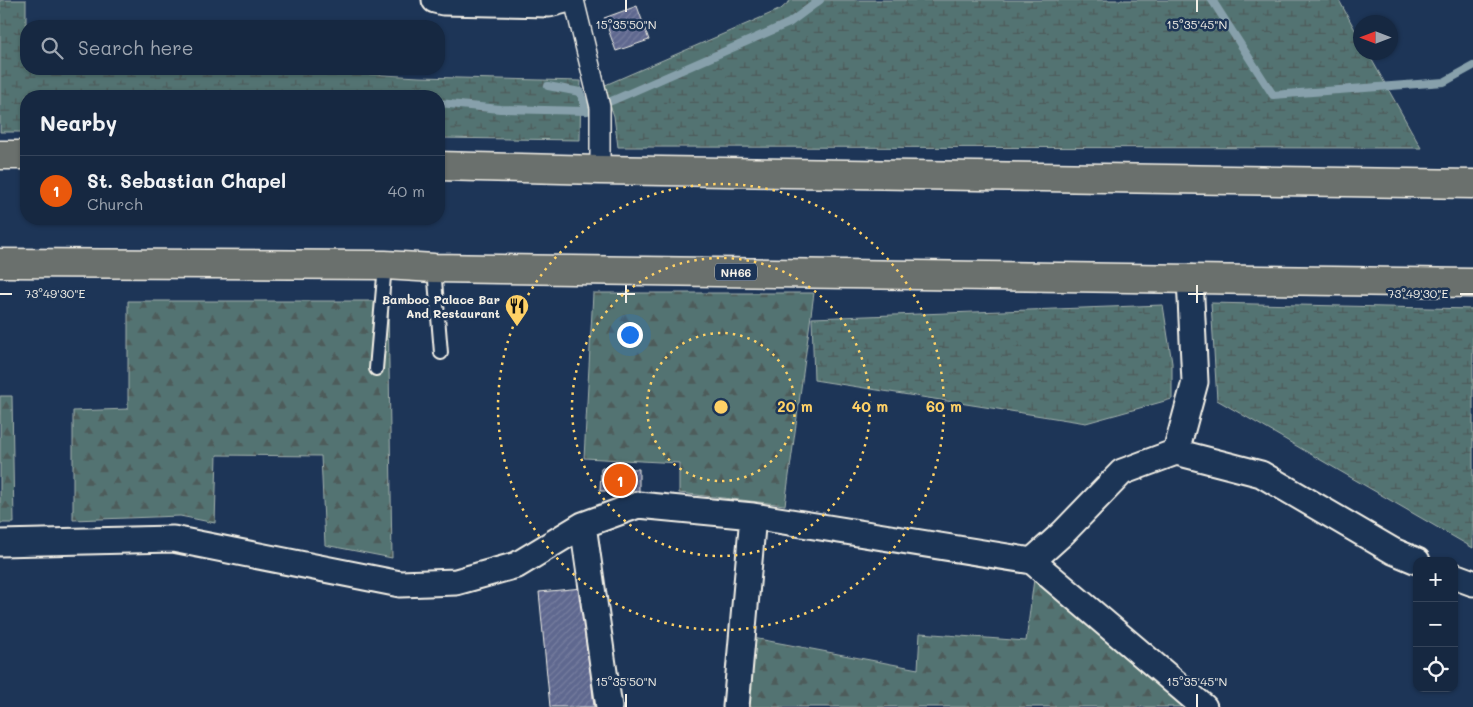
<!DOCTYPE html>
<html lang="en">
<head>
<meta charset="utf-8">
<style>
  :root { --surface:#162841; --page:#23344c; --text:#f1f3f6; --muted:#9ea6b1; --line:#35445a; --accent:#ea580c }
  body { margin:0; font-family:Mali,sans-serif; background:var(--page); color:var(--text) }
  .controls { position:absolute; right:15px; bottom:15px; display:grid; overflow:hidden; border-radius:10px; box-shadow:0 1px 4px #0004 }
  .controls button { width:45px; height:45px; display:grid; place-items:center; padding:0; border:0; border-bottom:1px solid var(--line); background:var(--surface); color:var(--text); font:25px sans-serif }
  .compass { position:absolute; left:1353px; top:15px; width:45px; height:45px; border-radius:50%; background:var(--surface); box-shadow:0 1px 4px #0004; rotate:270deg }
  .you { position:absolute; left:629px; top:334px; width:18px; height:18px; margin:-12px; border:4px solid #fff; border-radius:50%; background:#1a73e8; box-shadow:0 0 0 8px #1a73e833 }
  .badge { display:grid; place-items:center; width:32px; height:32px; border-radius:50%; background:var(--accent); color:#fff; font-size:16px; font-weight:700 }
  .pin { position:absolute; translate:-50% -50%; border:2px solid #fff; box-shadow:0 1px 5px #0006 }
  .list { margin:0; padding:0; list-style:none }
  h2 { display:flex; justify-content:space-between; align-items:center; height:65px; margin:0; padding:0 20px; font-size:21px }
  h2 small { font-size:16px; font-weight:400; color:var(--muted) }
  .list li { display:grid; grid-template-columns:32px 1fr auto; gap:15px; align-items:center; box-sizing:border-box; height:70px; padding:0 20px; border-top:1px solid var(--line) }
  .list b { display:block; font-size:19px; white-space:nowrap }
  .list p { margin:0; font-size:16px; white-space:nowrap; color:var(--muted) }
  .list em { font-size:16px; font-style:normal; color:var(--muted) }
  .icon { flex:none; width:28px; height:28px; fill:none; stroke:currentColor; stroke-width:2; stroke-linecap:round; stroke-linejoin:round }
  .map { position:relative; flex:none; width:1473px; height:707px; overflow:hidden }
  .search { position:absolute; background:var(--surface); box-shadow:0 1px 4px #0004; left:20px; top:20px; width:425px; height:55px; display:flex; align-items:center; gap:12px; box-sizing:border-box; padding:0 18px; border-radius:20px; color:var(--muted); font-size:19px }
  .panel { position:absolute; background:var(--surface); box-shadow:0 1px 4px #0004; left:20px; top:90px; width:425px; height:135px; border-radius:20px }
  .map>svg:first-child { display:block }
  .forest { fill:url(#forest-firs); stroke:#a4b2ad }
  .wetland { fill:url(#wetland-marsh); stroke:#a4b2ad }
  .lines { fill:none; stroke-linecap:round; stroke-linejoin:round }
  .stream { stroke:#87a0ab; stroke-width:8 }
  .building { fill:url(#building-hatch); stroke:#f4f1e8 }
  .service-casing { stroke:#f4f1e8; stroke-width:16 }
  .pedestrian-casing { stroke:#f4f1e8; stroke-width:22 }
  .minor-casing { stroke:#f4f1e8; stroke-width:29 }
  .trunk-casing { stroke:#f4f1e8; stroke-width:31 }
  .service { stroke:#1d3557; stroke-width:12 }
  .pedestrian { stroke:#1d3557; stroke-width:19 }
  .minor { stroke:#1d3557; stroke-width:25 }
  .trunk { stroke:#6b706d; stroke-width:28 }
  .ticks { fill:none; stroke:#f4f1e8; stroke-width:2 }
  .ring { fill:none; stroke:#ffd166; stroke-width:2.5; stroke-dasharray:2.5 5 }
  .labels { text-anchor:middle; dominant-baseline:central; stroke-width:5; stroke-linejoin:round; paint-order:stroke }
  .shield { fill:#1d3557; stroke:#b4b9bc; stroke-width:1 }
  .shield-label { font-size:11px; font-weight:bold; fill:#f4f1e8 }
  .poi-label { font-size:12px; font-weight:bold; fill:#f4f1e8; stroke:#1d3557; text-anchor:end }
  .ticks-label { font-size:12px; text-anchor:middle; fill:#f4f1e8; stroke:#1d3557; stroke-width:5; stroke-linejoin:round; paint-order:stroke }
  .centre { fill:#ffd166; stroke:#1d3557; stroke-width:2.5 }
  .ring-label { font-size:15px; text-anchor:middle; font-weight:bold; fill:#ffd166; stroke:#1d3557; stroke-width:5; stroke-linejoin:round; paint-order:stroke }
</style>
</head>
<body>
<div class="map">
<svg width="1473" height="707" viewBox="0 0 1473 707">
  <defs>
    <pattern id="forest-firs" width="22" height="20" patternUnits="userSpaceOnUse" patternTransform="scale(1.25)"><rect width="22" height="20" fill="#537372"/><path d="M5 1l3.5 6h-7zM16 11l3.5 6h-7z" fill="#4e5b5a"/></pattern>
    <pattern id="wetland-marsh" width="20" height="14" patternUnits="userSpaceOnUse" patternTransform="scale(1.25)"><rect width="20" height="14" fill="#537372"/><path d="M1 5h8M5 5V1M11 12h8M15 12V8" fill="none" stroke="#4e5b5a"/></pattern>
    <pattern id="building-hatch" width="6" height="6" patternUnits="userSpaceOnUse" patternTransform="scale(1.25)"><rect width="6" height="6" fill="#5f688f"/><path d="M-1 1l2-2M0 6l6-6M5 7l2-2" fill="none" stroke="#777e9f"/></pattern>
  </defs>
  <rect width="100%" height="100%" fill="#1d3557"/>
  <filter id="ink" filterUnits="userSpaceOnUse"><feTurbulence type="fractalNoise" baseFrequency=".02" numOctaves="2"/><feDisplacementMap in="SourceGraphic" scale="10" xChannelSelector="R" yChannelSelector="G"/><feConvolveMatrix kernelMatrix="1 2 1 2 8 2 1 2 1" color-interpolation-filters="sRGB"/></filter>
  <g filter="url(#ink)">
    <!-- forest -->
    <path class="forest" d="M593,293H814L785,505L679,493V463L584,458Z
      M128,301H388L392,558L325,545L321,456L217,455L215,523L180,516L73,520V411L128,409Z
      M0,396H12L14,523H0Z
      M1034,579L1208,707H748L753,638L918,669L920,633L1026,641Z"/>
    <!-- wetland -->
    <path class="wetland" d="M0,0H26V69H279L419,77L581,81L580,140L439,138V96H26V132H0Z
      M791,0H1339L1360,39V52L1368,53L1421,148L618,147L614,116L603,86L781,9Z
      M1211,303L1473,309V548L1217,400Z
      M1163,305L1172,363V399L1086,423L814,380L812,318Z"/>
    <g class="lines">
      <!-- stream -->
      <path class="stream" d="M1212,0L1273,95L1444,82L1473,66
        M548,86L580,92L587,111
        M439,103L500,109L587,111L616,99L789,23L820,0"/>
    </g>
    <!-- building -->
    <path class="building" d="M637,6L649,40L616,51L604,18Z
      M601,468L639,469V491H600Z
      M582,588L594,707H550L539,592Z"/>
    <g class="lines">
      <!-- service casing -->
      <g class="service-casing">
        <path id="service" d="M434,268L441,353
          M376,369L385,265"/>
      </g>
      <!-- pedestrian casing -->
      <g class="pedestrian-casing">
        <path id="pedestrian" d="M574,0L600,107V170"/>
      </g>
      <!-- minor casing -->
      <g class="minor-casing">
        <path id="minor" d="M435,0L443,2L549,4L565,0
          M1176,452L1261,474L1393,551L1417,561
          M583,525L609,707
          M0,543L173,539L400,584L456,582L517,565L583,525L638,505L753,516L1032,561L1204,707
          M1032,561L1063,533L1122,472L1176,452L1195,382L1190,278
          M1454,576L1473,583
          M736,707L753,516"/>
      </g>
      <!-- trunk casing -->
      <g class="trunk-casing">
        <path id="trunk" d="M0,155H26
          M439,166L600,170L1473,184
          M0,263L385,265L434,268L1473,283"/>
      </g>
      <!-- service -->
      <use href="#service" class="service"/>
      <!-- pedestrian -->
      <use href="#pedestrian" class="pedestrian"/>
      <!-- minor -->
      <use href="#minor" class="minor"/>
      <!-- trunk -->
      <use href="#trunk" class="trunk"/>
    </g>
  </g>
  <!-- ticks -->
  <path class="ticks" d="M626,0V12M1197,0V12M626,285V303M1197,285V303M0,294H12M617,294H635M1188,294H1206M1460,294H1473M626,694V707M1197,694V707"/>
  <!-- distance rings -->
  <g class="ring">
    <circle cx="721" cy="407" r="74"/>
    <circle cx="721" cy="407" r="149"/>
    <circle cx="721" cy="407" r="223"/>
  </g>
  <!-- icons -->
  <defs>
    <g id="restaurant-pin" transform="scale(1.25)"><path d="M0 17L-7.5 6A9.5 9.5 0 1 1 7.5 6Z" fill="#ffd166" stroke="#1d3557"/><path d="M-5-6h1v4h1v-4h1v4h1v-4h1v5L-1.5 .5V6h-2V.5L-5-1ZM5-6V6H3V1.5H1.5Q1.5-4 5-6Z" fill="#111"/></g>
  </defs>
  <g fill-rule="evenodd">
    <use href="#restaurant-pin" x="517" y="306"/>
  </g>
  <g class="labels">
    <!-- shield labels -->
    <rect class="shield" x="715" y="263.5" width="42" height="17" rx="4"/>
    <g class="shield-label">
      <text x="736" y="272">NH66</text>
    </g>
    <!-- poi labels -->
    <g class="poi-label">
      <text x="500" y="299">Bamboo Palace Bar<tspan x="500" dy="14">And Restaurant</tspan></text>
    </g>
  </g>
  <g class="ticks-label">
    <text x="626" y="29">15°35'50"N</text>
    <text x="1197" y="29">15°35'45"N</text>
    <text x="1418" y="298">73°49'30"E</text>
    <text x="55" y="298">73°49'30"E</text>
    <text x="626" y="686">15°35'50"N</text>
    <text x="1197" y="686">15°35'45"N</text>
  </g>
  <circle cx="721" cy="407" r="8" class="centre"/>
  <g class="ring-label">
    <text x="795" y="412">20 m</text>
    <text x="870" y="412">40 m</text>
    <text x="944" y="412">60 m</text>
  </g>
</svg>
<div class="controls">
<button>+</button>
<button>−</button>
<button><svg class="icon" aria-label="locate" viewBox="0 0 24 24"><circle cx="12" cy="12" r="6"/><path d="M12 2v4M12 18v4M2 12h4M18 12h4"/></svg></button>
</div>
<svg class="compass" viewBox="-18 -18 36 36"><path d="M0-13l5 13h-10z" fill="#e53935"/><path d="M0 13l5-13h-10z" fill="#9ea6b1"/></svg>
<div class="you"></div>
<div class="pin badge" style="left:620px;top:480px">1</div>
<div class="search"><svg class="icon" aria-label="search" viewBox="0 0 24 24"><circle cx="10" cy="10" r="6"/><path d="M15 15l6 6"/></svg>Search here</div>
<section class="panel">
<h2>Nearby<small></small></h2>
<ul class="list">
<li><span class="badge">1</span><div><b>St. Sebastian Chapel</b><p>Church</p></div><em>40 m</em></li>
</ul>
</section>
</div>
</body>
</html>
